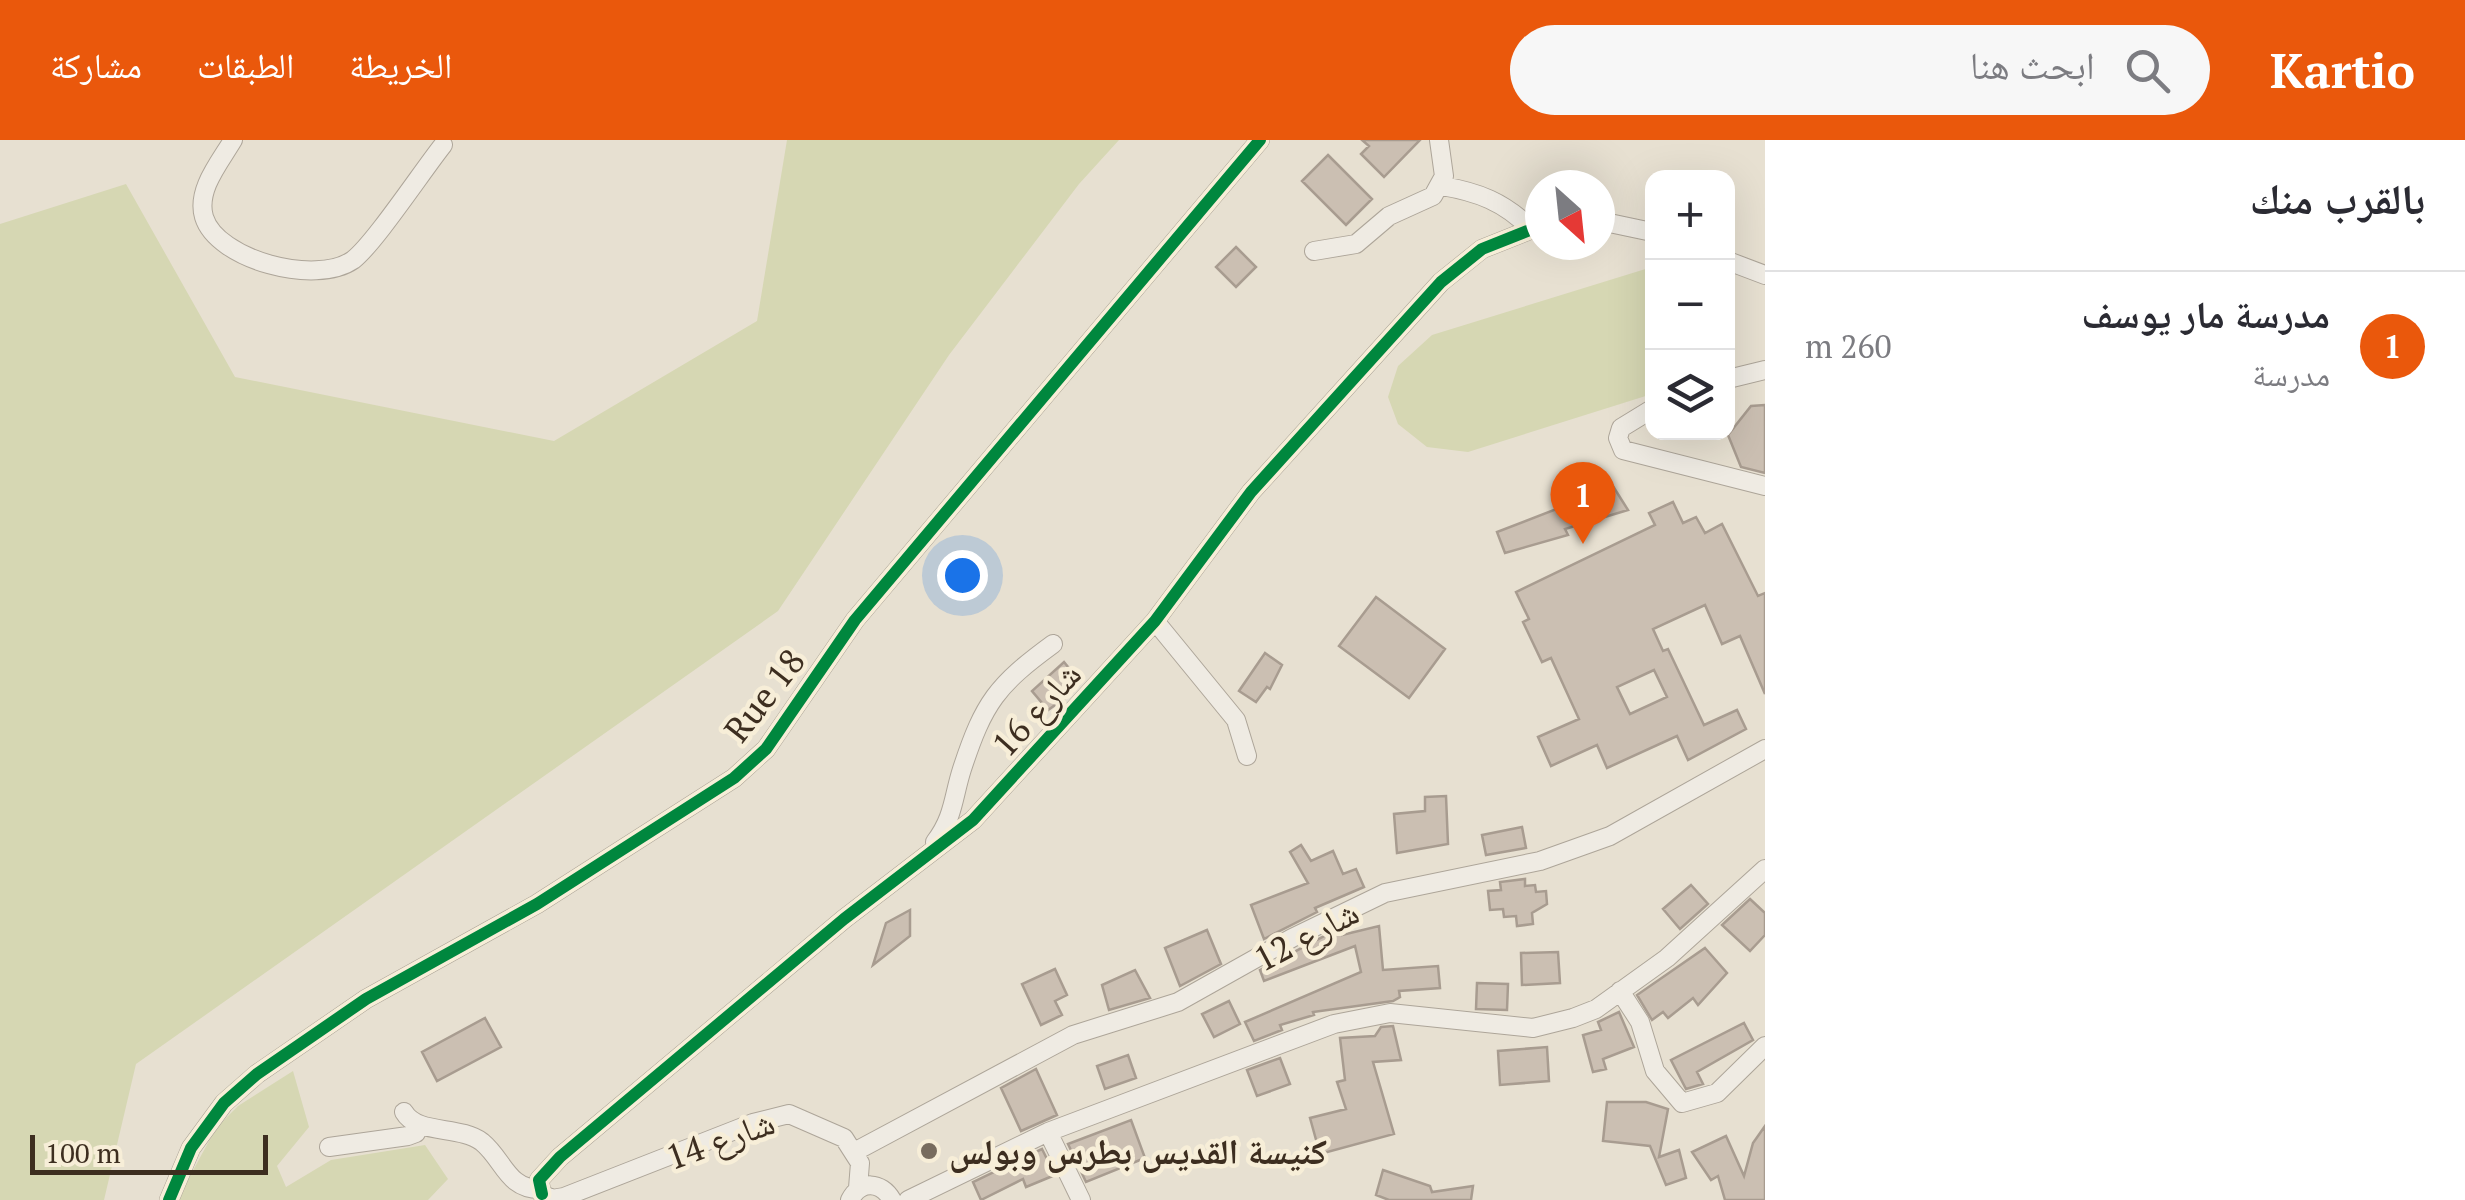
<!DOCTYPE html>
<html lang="ar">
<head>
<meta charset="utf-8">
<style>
  :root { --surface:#fff; --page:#f7f7f7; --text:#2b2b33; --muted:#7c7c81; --line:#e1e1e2; --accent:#ea580c }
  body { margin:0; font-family:"PT Serif","Noto Naskh Arabic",serif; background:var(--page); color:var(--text); direction:rtl }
  .controls { position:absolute; right:30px; top:30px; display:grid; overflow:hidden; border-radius:20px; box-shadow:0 10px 40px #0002 }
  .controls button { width:90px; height:90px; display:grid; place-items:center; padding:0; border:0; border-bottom:2px solid var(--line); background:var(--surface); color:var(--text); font:50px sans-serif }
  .compass { position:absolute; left:1525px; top:30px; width:90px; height:90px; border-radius:50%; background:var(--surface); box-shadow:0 10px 40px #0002; rotate:153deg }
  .scale { position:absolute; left:30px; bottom:25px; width:238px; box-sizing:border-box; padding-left:10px; border:5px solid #3d2e20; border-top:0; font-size:28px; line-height:35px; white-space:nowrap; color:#3d2e20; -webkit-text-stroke:8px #f7eed8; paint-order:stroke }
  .you { position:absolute; left:962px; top:435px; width:35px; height:35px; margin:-25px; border:8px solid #fff; border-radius:50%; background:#1a73e8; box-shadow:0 0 0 15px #1a73e833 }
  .badge { display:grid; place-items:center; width:65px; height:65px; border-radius:50%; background:var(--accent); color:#fff; font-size:32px; font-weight:700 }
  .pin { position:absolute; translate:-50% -82px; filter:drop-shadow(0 2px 5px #0008) }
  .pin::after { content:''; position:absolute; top:52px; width:35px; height:30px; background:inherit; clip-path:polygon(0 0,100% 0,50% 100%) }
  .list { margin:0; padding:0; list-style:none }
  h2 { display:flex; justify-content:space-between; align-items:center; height:130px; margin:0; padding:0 40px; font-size:42px }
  h2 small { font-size:32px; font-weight:400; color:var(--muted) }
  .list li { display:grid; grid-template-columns:65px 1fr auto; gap:30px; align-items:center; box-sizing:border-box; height:150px; padding:0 40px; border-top:2px solid var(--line) }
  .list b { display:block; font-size:38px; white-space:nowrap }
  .list p { margin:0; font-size:32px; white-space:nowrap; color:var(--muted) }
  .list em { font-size:32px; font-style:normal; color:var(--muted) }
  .icon { flex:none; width:55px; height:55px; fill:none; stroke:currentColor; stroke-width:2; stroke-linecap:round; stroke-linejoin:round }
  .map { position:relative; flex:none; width:1765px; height:1060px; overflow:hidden; direction:ltr }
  header { display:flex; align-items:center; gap:60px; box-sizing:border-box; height:140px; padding:0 50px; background:var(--accent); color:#fff }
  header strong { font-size:48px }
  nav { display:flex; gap:55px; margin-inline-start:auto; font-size:35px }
  .search { width:700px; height:90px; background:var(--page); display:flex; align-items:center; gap:25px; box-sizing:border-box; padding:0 35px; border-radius:55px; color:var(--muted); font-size:38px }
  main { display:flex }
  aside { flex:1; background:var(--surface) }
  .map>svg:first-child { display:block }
  .green { fill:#d6d7b3 }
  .building { fill:#cbbfb2; stroke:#a89c90; stroke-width:2.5; fill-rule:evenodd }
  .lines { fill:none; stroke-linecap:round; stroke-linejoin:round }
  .minor-casing { stroke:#ada599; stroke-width:20 }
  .minor { stroke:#efebe3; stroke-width:18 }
  .cycleway-casing { stroke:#f7eed8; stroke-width:19 }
  .cycleway { stroke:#00873e; stroke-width:12 }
  .poi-dot { fill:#786c5e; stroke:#f7eed8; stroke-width:4 }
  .labels { text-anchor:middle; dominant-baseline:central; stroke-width:9; stroke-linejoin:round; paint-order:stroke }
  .street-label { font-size:35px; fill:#3d2e20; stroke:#f7eed8 }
  .poi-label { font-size:35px; font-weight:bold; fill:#3d2e20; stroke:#f7eed8; text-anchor:start }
</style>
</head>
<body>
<header>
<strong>Kartio</strong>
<div class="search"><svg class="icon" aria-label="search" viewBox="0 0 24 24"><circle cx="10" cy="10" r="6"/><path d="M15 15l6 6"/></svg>ابحث هنا</div>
<nav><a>الخريطة</a><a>الطبقات</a><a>مشاركة</a></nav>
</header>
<main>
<aside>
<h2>بالقرب منك<small></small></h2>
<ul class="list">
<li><span class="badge">1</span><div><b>مدرسة مار يوسف</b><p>مدرسة</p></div><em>260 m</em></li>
</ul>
</aside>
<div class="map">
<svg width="1765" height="1060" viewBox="0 0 1765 1060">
  <rect width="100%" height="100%" fill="#e7e0d1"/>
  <!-- green -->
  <path class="green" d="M787,0H1119L1079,44L949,215L778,471L136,924L104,1060H0V84L126,44L235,237L554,301L757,181Z
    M1652,127V254L1468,312L1427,307L1398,284L1388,257L1398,226L1432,195Z
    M293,931L309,987L277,1026L286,1047L331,1020L425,1005L448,1039L428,1060H177L216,988L238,966Z"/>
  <!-- building -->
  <path class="building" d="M1362,0H1420L1384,37L1361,14L1369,6Z
    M1328,15L1372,59L1346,85L1302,41Z
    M1236,107L1256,127L1236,147L1216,127Z
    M1765,265V333L1741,327L1728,295L1751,266Z
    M1611,343L1628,370L1565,389L1568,395L1505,413L1497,392L1572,363Z
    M1673,362L1683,383L1696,377L1705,393L1722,384L1758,456L1765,453V554L1740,496L1722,504L1705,465L1653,489L1663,511L1668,509L1704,585L1737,570L1746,589L1688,620L1677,596L1607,628L1597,605L1551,626L1538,597L1579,579L1551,518L1542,522L1523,482L1529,479L1516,452L1655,385L1649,373ZM1654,530L1667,557L1630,574L1617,547Z
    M1376,457L1445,509L1409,558L1339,506Z
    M1265,513L1282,525L1270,549L1267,547L1256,562L1239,551Z
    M1064,522L1077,538L1068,556L1048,570L1032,551Z
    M1446,656L1448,704L1397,713L1394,674L1425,671V657Z
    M1522,687L1526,708L1486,715L1482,695Z
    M1301,705L1311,721L1333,711L1343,734L1356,729L1364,747L1315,768L1317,772L1264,799L1251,765L1308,743L1290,712Z
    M1525,739V746L1535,745L1536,752L1546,751L1547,764L1532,773L1533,784L1517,786L1516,776L1504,777L1503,769L1490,770L1488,751L1501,750L1500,742Z
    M1691,745L1708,764L1680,789L1663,769Z
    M1750,759L1765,773V795L1750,811L1722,785Z
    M910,770V796L873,825L886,783Z
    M1379,786L1383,830L1438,826L1440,848L1399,851L1400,857L1393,861L1313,872L1314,875L1280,885L1282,890L1254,901L1245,882L1361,832L1355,806L1264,841L1260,830L1332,792L1340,789L1342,795Z
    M1207,790L1221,824L1180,846L1165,808Z
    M1705,808L1727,833L1698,865L1693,858L1668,878L1663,872L1652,880L1637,855Z
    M1558,812L1560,843L1522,845L1521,813Z
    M1055,829L1067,855L1055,861L1062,875L1041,885L1022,844Z
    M1135,830L1150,858L1109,870L1102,845Z
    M1477,843L1508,844L1507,870L1476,869Z
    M1229,861L1240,884L1214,897L1202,874Z
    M1619,872L1634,907L1603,919L1606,929L1593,932L1583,895L1601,890L1598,882Z
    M485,878L501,907L437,941L422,912Z
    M1744,883L1753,900L1697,932L1703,944L1686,949L1671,920Z
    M1393,886L1401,920L1373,922L1394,994L1320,1014L1310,978L1346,969L1337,942L1345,940L1340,898L1375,896L1381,887Z
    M1547,907L1549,941L1500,945L1498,911Z
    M1128,915L1136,938L1105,949L1097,926Z
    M1280,918L1290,944L1257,956L1247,930Z
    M1036,929L1057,975L1021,991L1001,948Z
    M1607,962H1646L1668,969L1659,1017L1679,1010L1686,1038L1666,1045L1650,1006L1603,1001Z
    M1131,980L1145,1018L1086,1042L1068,1004Z
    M1765,986V1060H1725L1718,1036L1711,1040L1692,1012L1726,996L1744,1036L1753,1003Z
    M1042,1009L1055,1035L1026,1047L1023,1039L981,1060L973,1042Z
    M1383,1030L1430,1046L1432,1052L1473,1046L1471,1060H1389L1376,1055Z"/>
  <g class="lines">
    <!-- minor casing -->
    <g class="minor-casing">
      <path id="minor" d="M233,0C220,22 196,50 204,77C217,120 316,146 353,120C374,104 423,30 443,5
        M1442,46C1478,52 1504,62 1530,88
        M1600,81L1652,92
        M1314,111L1356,104L1389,76L1433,56L1444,36L1439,0
        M1728,121L1765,135
        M1728,239L1765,230
        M1652,269L1621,288L1618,298L1623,310L1765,346
        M1155,481L1236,580L1247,616
        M935,702C954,677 953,657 962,629C984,562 997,545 1053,504
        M1620,851L1640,882L1655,931L1682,963L1717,953L1765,906
        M404,972C417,995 460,985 482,1002C504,1020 507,1049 540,1049
        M1048,992L1081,1060
        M329,1007L408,996L416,993L419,985
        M856,1011L1073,895L1178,862L1292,798L1385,753L1540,721L1610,696L1765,609
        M542,1054L539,1040L560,1017L844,779L973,680L1155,481L1251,352L1441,142L1482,109L1540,86
        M542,1054L552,1059L564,1057L753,983L789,974L844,998L860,1023L858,1048
        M169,1060L191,1008L224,963L257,934L366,859L537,764L734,638L766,609L855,480L1260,0
        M850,1060C860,1040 881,1041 892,1060
        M908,1060L1048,992L1334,884L1390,873L1533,888L1573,878L1596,869L1667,818L1765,729"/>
    </g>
    <!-- minor -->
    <use href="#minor" class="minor"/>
    <!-- cycleway casing -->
    <g class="cycleway-casing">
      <path id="cycleway" d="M542,1054L539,1040L560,1017L844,779L973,680L1155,481L1251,352L1441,142L1482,109L1540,86
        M169,1060L191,1008L224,963L257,934L366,859L537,764L734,638L766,609L855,480L1260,0"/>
    </g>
    <!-- cycleway -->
    <use href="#cycleway" class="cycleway"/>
  </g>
  <!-- markers -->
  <circle class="poi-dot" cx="929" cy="1011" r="10"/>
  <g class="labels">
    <!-- street labels -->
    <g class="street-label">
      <text transform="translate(764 555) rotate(-52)">Rue 18</text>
      <text transform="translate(1036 569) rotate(-48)">شارع 16</text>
      <text transform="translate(1306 795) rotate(-28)">شارع 12</text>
      <text transform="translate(720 999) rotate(-20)">شارع 14</text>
    </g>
    <!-- poi labels -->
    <g class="poi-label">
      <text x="949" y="1011">كنيسة القديس بطرس وبولس</text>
    </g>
  </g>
</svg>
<div class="controls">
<button>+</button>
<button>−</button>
<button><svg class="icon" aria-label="layers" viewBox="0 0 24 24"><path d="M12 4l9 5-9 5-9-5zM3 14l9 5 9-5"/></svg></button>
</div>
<svg class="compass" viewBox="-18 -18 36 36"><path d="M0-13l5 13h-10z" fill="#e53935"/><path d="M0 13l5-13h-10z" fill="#7c7c81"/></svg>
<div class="scale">100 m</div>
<div class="you"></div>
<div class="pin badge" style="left:1583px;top:404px">1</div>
</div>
</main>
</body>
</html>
